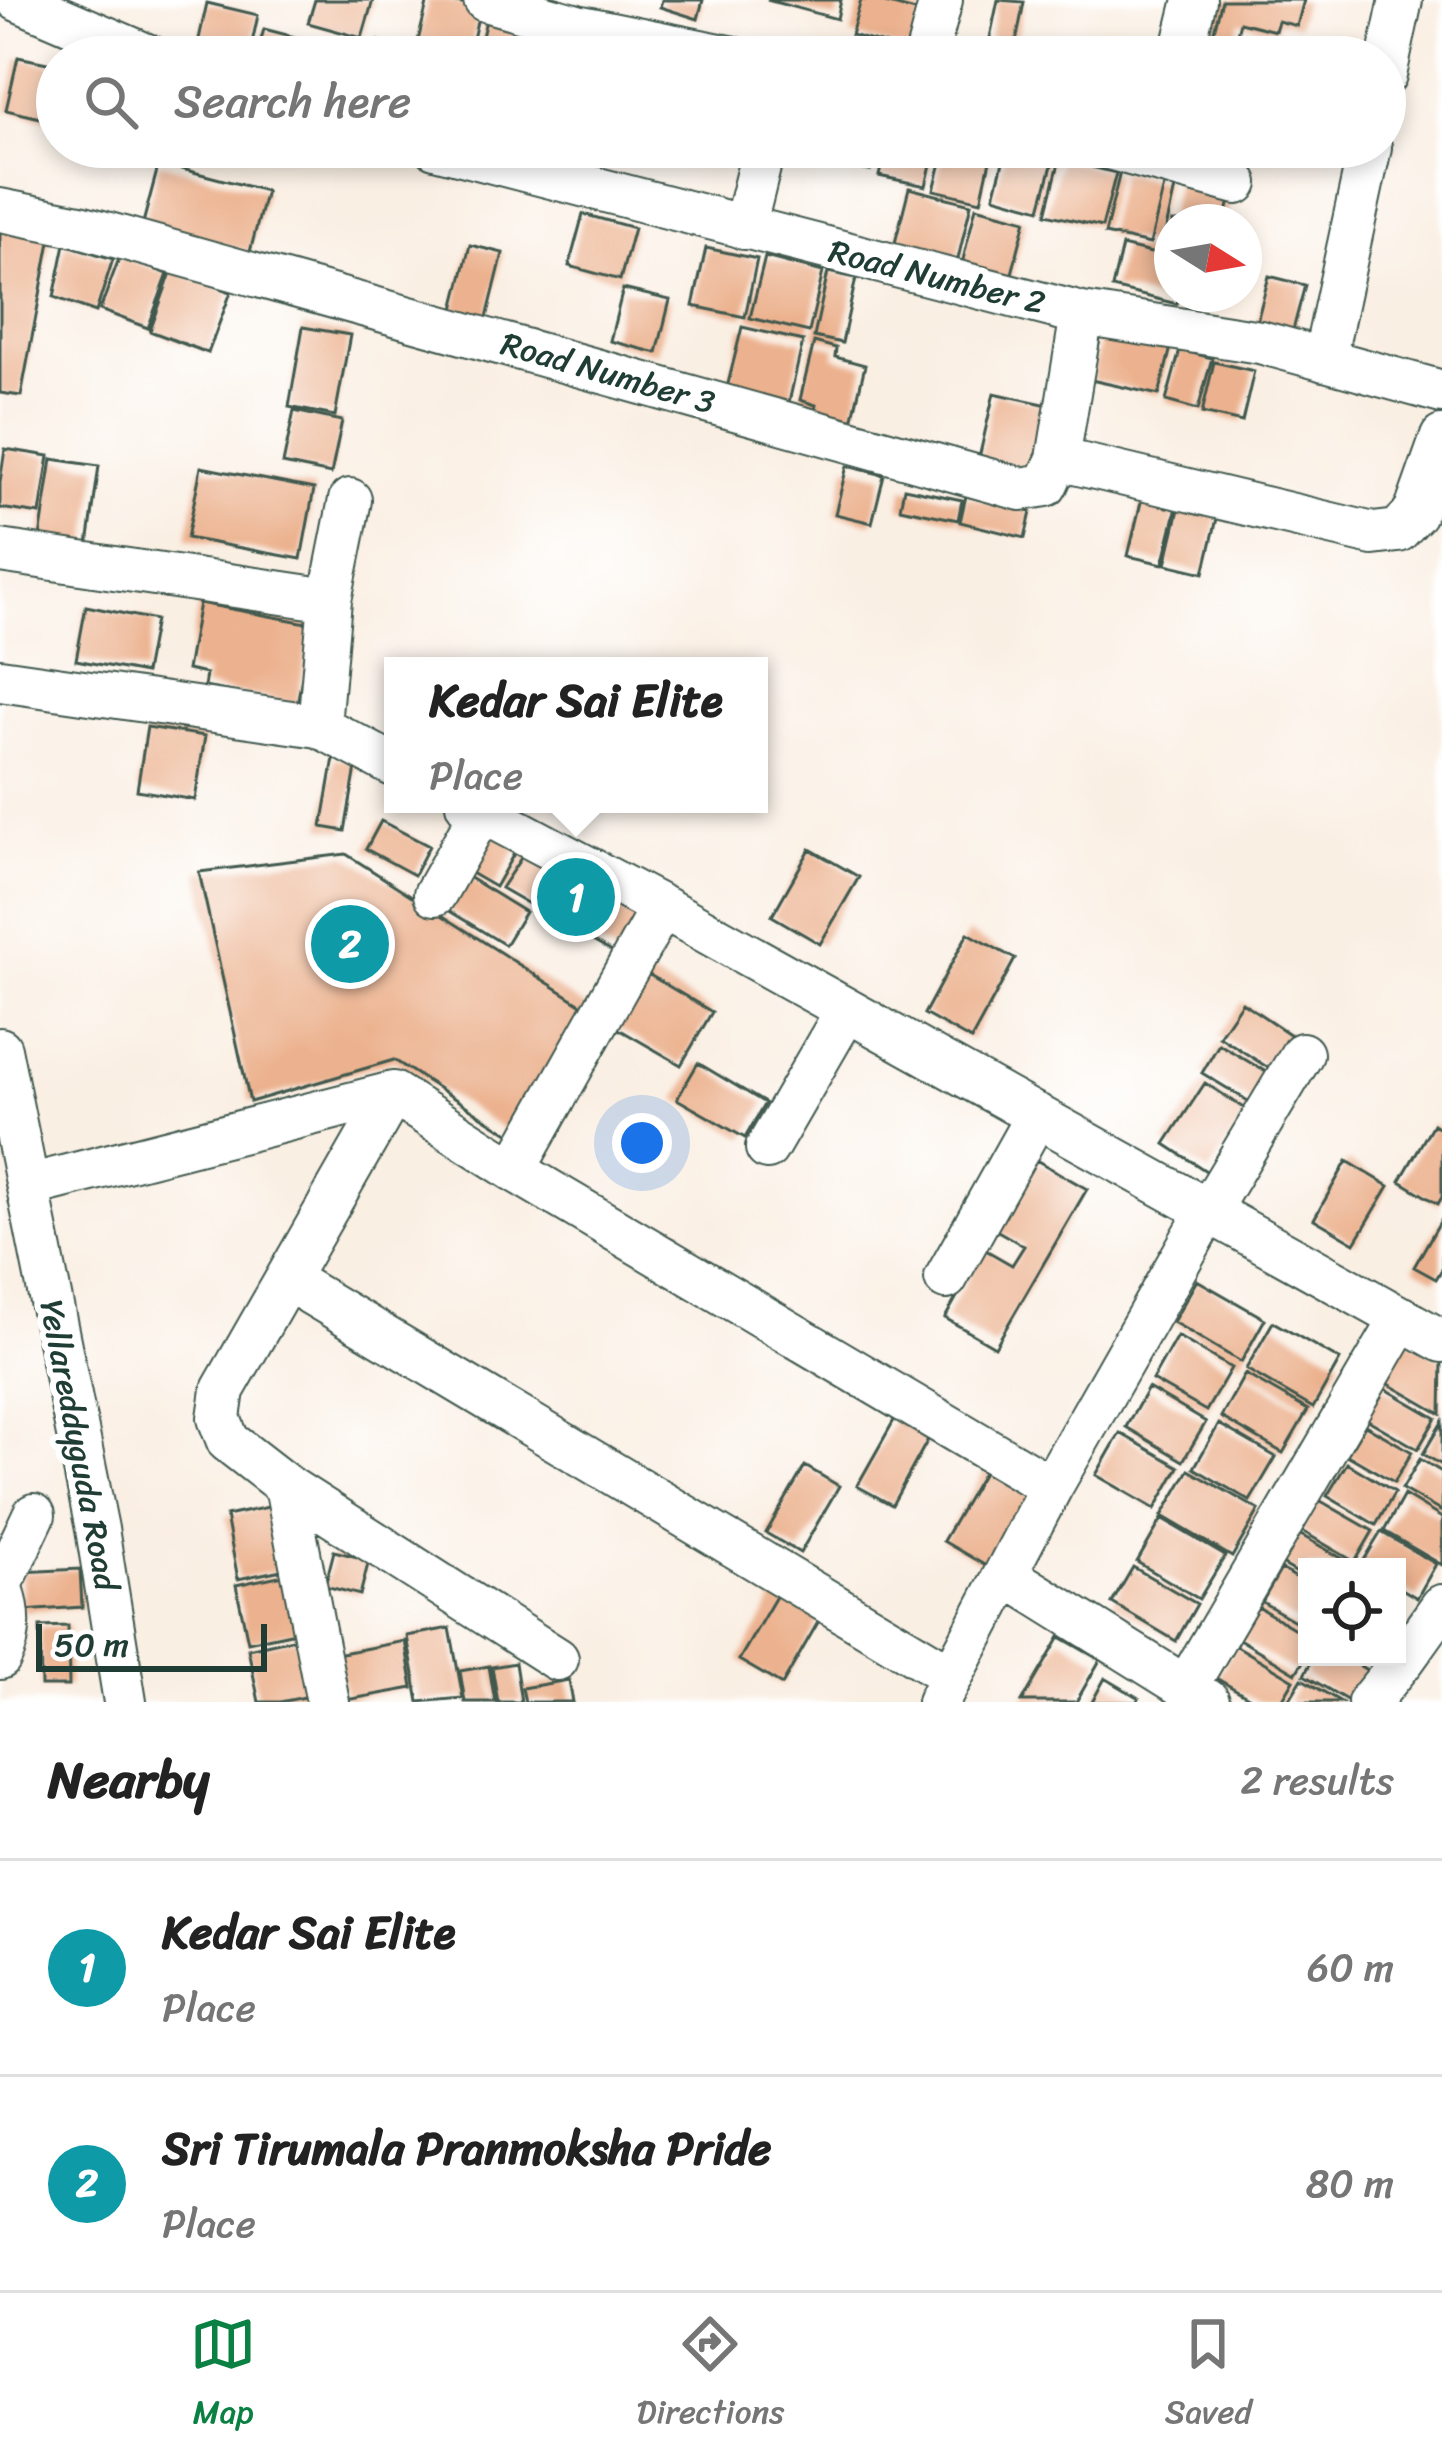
<!DOCTYPE html>
<html lang="en">
<head>
<meta charset="utf-8">
<style>
  :root { --surface:#fff; --page:#f2f2f2; --text:#222; --muted:#767676; --line:#e0e0e0; --accent:#0b8043 }
  body { margin:0; font-family:Sriracha,sans-serif; background:var(--page); color:var(--text) }
  .controls { position:absolute; right:36px; bottom:36px; display:grid; overflow:hidden; border-radius:0px; box-shadow:0 6px 18px #0003 }
  .controls button { width:108px; height:108px; display:grid; place-items:center; padding:0; border:0; border-bottom:3px solid var(--line); background:var(--surface); color:var(--text); font:60px sans-serif }
  .compass { position:absolute; left:1154px; top:204px; width:108px; height:108px; border-radius:50%; background:var(--surface); box-shadow:0 6px 18px #0003; rotate:101deg }
  .scale { position:absolute; left:36px; bottom:30px; width:231px; box-sizing:border-box; padding-left:12px; border:6px solid #1f3d34; border-top:0; font-size:33px; line-height:42px; white-space:nowrap; color:#1f3d34; -webkit-text-stroke:9px #fff; paint-order:stroke }
  .you { position:absolute; left:642px; top:1143px; width:42px; height:42px; margin:-30px; border:9px solid #fff; border-radius:50%; background:#1a73e8; box-shadow:0 0 0 18px #1a73e833 }
  .badge { display:grid; place-items:center; width:78px; height:78px; border-radius:50%; background:var(--accent); color:#fff; font-size:39px; font-weight:700 }
  .pin { position:absolute; translate:-50% -50%; border:6px solid #fff; box-shadow:0 3px 12px #0006 }
  .popup { position:absolute; left:384px; top:657px; width:384px; height:156px; box-sizing:border-box; display:grid; place-content:center; border-radius:0px; background:var(--surface); filter:drop-shadow(0 3px 9px #0005); font-size:39px; white-space:nowrap; color:var(--muted) }
  .popup b { font-size:45px; color:var(--text) }
  .popup::after { content:''; position:absolute; left:50%; top:100%; margin-left:-24px; border:24px solid transparent; border-top-color:var(--surface) }
  .list { margin:0; padding:0; list-style:none }
  h2 { display:flex; justify-content:space-between; align-items:center; height:156px; margin:0; padding:0 48px; font-size:51px }
  h2 small { font-size:39px; font-weight:400; color:var(--muted) }
  .list li { display:grid; grid-template-columns:78px 1fr auto; gap:36px; align-items:center; box-sizing:border-box; height:216px; padding:0 48px; border-top:3px solid var(--line) }
  .list b { display:block; font-size:45px; white-space:nowrap }
  .list p { margin:0; font-size:39px; white-space:nowrap; color:var(--muted) }
  .list em { font-size:39px; font-style:normal; color:var(--muted) }
  .icon { flex:none; width:66px; height:66px; fill:none; stroke:currentColor; stroke-width:2; stroke-linecap:round; stroke-linejoin:round }
  .map { position:relative; flex:none; width:1442px; height:1702px; overflow:hidden }
  .search { position:absolute; background:var(--surface); box-shadow:0 6px 18px #0003; left:36px; right:36px; top:36px; height:132px; display:flex; align-items:center; gap:30px; box-sizing:border-box; padding:0 42px; border-radius:66px; color:var(--muted); font-size:45px }
  .sheet { height:588px; background:var(--surface) }
  nav { display:flex; justify-content:space-around; align-items:center; box-sizing:border-box; height:168px; border-top:3px solid var(--line); background:var(--surface); font-size:33px; color:var(--muted) }
  nav a { display:grid; justify-items:center; gap:6px }
  nav .on { color:var(--accent) }
  .map>svg:first-child { display:block }
  .building { fill:#ecb28f }
  .lines { fill:none; stroke-linecap:round; stroke-linejoin:round }
  .minor-casing { stroke:#40584e; stroke-width:46 }
  .minor { stroke:#fff; stroke-width:42 }
  .labels { text-anchor:middle; dominant-baseline:central; stroke-width:12; stroke-linejoin:round; paint-order:stroke }
  .street-label { font-size:33px; fill:#1f3d34; stroke:#fff }
</style>
</head>
<body>
<div class="map">
<svg width="1442" height="1702" viewBox="0 0 1442 1702">
  <rect width="100%" height="100%" fill="#fff"/>
  <filter id="ink" filterUnits="userSpaceOnUse"><feTurbulence type="fractalNoise" baseFrequency=".00833" numOctaves="2"/><feDisplacementMap in="SourceGraphic" scale="24" xChannelSelector="R" yChannelSelector="G"/><feConvolveMatrix kernelMatrix="1 2 1 2 8 2 1 2 1" color-interpolation-filters="sRGB"/></filter>
  <filter id="wash" filterUnits="userSpaceOnUse"><feTurbulence type="fractalNoise" baseFrequency=".004" numOctaves="4" result="noise"/><feDisplacementMap in="SourceGraphic" scale="48" xChannelSelector="R" yChannelSelector="G"/><feGaussianBlur stdDeviation="2.7" result="paint"/><feColorMatrix in="noise" values="0 0 0 0 0 0 0 0 0 0 0 0 0 0 0 0 0 1.4 0 .05"/><feComposite in="paint" operator="in"/></filter>
  <g filter="url(#wash)">
    <rect width="100%" height="100%" fill="#faefe3"/>
    <g id="blocks">
      <!-- building -->
      <path class="building" d="M315,0H373L362,38L308,23Z
        M428,0H444L480,8L469,57L417,45Z
        M662,0H703L698,19L660,7Z
        M767,0H841L837,19Z
        M861,0H874L923,13L912,52L851,35Z
        M998,0L1024,2L1013,57H986Z
        M1222,0H1304L1297,26L1278,21L1275,31L1240,22L1231,57H1207Z
        M207,3L258,15L249,57H195Z
        M489,8L535,19L526,57H477Z
        M264,29L322,44L318,57H256Z
        M379,41L430,53L429,57H376Z
        M18,57L57,65V122L6,110Z
        M835,147H874L870,171L832,164Z
        M886,147H935L926,186L879,176Z
        M945,147H993L981,201L934,190Z
        M1007,147L1054,158L1040,209L994,196Z
        M1060,159L1116,173L1102,227L1046,214Z
        M159,163L266,191L250,252L143,223Z
        M1120,172L1165,182L1150,244L1105,234Z
        M1176,184L1231,196L1225,222H1172V244L1163,242Z
        M909,188L971,204L957,263L894,247Z
        M976,207L1026,220L1009,285L960,272Z
        M583,214L634,228L620,280L569,266Z
        M0,226L51,236L21,396L0,393Z
        M65,244L113,259L96,312L54,297Z
        M470,245L503,253L487,318L454,309Z
        M1122,246L1172,258V294H1179L1177,304L1112,288Z
        M706,248L757,259L745,317L693,306Z
        M120,256L168,274L148,328L100,310Z
        M765,257L823,272L809,332L750,318Z
        M172,270L231,292L208,353L150,331Z
        M828,272L856,278L842,343L814,337Z
        M1269,276L1305,285L1292,334L1256,325Z
        M623,289L670,300L657,353L610,341Z
        M303,327L350,335L335,416L289,407Z
        M742,327L803,341L787,411L725,396Z
        M1102,331L1171,347L1159,395L1091,380Z
        M814,342L836,348L835,357L865,365L851,426L813,417L816,405L800,400Z
        M1180,350L1212,358L1198,410L1166,401Z
        M1214,362L1254,371L1242,422L1202,413Z
        M994,393L1057,407L1043,472L979,458Z
        M294,411L342,421L331,474L283,464Z
        M5,449L49,456L40,514L0,508V482Z
        M52,459L99,466L88,545L40,538Z
        M847,466L884,475L872,523L835,514Z
        M201,467L314,489L301,559L187,538Z
        M904,488L962,500L958,520L900,508Z
        M1143,494L1178,503L1163,564L1128,556Z
        M966,496L1031,512L1025,538L960,522Z
        M1180,505L1218,514L1204,573L1166,564Z
        M199,603L312,624L297,704L204,687L206,674L187,670Z
        M86,606L155,620L145,673L76,660Z
        M147,727L205,736L195,800L137,790Z
        M334,758L357,762L345,831L322,827Z
        M381,821L429,846L414,875L366,849Z
        M482,821L520,843L495,887L457,865Z
        M531,843L652,907L624,959L501,888Z
        M810,849L859,877L820,944L772,916Z
        M346,854L598,1015L518,1139L394,1060L250,1102L199,872Z
        M458,871L525,912L505,945L438,904Z
        M968,933L1015,959L971,1040L924,1014Z
        M648,974L712,1012L681,1065L617,1028Z
        M1242,1002L1294,1037L1273,1071L1219,1036Z
        M1219,1044L1271,1075L1253,1104L1202,1073Z
        M698,1063L765,1103L745,1138L677,1099Z
        M1205,1083L1249,1111L1209,1173L1165,1144Z
        M1433,1124L1442,1130V1197L1438,1204L1400,1181Z
        M1036,1160L1087,1189L995,1347L945,1318L984,1249L1012,1265L1024,1246L996,1230Z
        M1347,1161L1389,1186L1355,1243L1314,1219Z
        M1442,1218V1269L1436,1279L1414,1267Z
        M1197,1280L1265,1319L1241,1362L1173,1322Z
        M1273,1322L1340,1360L1313,1408L1246,1369Z
        M1177,1336L1231,1368L1206,1411L1152,1380Z
        M1406,1338L1442,1359L1441,1414L1382,1380Z
        M1245,1374L1308,1410L1283,1453L1221,1417Z
        M1379,1385L1436,1418L1418,1449L1361,1416Z
        M1148,1388L1206,1422L1183,1461L1126,1427Z
        M897,1415L931,1434L892,1505L857,1486Z
        M1442,1422V1465L1423,1454Z
        M1219,1424L1276,1457L1250,1501L1194,1468Z
        M1365,1425L1412,1452L1394,1482L1347,1455Z
        M1120,1433L1179,1467L1155,1509L1096,1475Z
        M1420,1459L1442,1472V1512L1402,1489Z
        M1347,1463L1395,1492L1376,1525L1327,1496Z
        M805,1466L839,1486L800,1553L766,1533Z
        M985,1469L1035,1497L993,1570L943,1541Z
        M1189,1470L1259,1510L1232,1557L1162,1516Z
        M1404,1495L1442,1518V1565L1384,1531Z
        M1319,1500L1373,1531L1355,1562L1302,1531Z
        M278,1505L291,1568L238,1579L226,1516Z
        M1162,1519L1225,1556L1199,1599L1137,1562Z
        M1381,1532L1436,1564L1417,1598L1397,1586V1567L1361,1565Z
        M1299,1534L1357,1567H1307V1579L1282,1564Z
        M334,1551L369,1560L360,1595L325,1586Z
        M1133,1567L1197,1604L1176,1641L1112,1603Z
        M80,1569L82,1607L23,1611L21,1572Z
        M1281,1569L1307,1584V1628L1262,1602Z
        M288,1574L300,1631L248,1642L236,1585Z
        M778,1593L821,1617L782,1685L739,1660Z
        M1258,1607L1307,1636V1655L1296,1673L1239,1639Z
        M68,1626L69,1686H41L40,1627Z
        M450,1628L463,1698L419,1702L407,1636Z
        M1060,1637L1100,1660L1076,1702H1022Z
        M297,1638L310,1696L280,1702H259L248,1649Z
        M405,1641L413,1688L346,1700L337,1654Z
        M1235,1645L1294,1680L1281,1702H1257L1216,1678Z
        M1314,1657H1345L1370,1672L1350,1702L1304,1675Z
        M515,1663L521,1702H498L492,1667Z
        M489,1666L495,1702H465L460,1671Z
        M1105,1678L1139,1698L1137,1702H1092Z
        M1302,1679L1341,1702H1288Z
        M569,1680L573,1702H525L522,1688Z"/>
    </g>
  </g>
  <g filter="url(#ink)">
    <use href="#blocks" fill-opacity="0" stroke="#40584e" stroke-width="3"/>
    <g class="lines">
      <!-- minor casing -->
      <g class="minor-casing">
        <path id="minor" d="M18,0L151,57
          M485,0L577,26L730,57
          M926,57L941,0
          M1181,57L1195,0
          M1385,75L1401,0
          M435,147L1082,314L1260,342L1442,392
          M1105,147L1237,183
          M0,210L80,226L1021,489L1046,485L1058,459L1082,314
          M744,228L764,147
          M1324,360L1370,147
          M1058,459L1373,534L1398,531L1415,513L1442,437
          M0,551L330,600L350,500
          M0,680L319,726L393,765
          M319,726L330,600
          M467,804L662,907L1442,1341
          M435,894L481,812
          M0,1049L97,1529L125,1702
          M393,1093L223,1390L219,1418L228,1441L286,1486L557,1659
          M767,1148L847,1010
          M514,1170L662,907
          M28,1186L393,1093L514,1170L1051,1487
          M946,1278L1037,1115
          M287,1279L952,1676
          M286,1486L328,1702
          M1006,1575L1208,1701
          M0,1658C12,1634 10,1610 1,1585L34,1515
          M1185,1689L1402,1318
          M938,1702L1051,1487L1208,1211L1302,1054
          M1369,1702L1404,1659L1442,1606"/>
      </g>
      <!-- minor -->
      <use href="#minor" class="minor"/>
    </g>
  </g>
  <g class="labels">
    <!-- street labels -->
    <g class="street-label">
      <text transform="translate(937 277) rotate(14)">Road Number 2</text>
      <text transform="translate(608 373) rotate(16)">Road Number 3</text>
      <text transform="translate(79 1445) rotate(79)">Yellareddyguda Road</text>
    </g>
  </g>
</svg>
<div class="controls">
<button><svg class="icon" aria-label="locate" viewBox="0 0 24 24"><circle cx="12" cy="12" r="6"/><path d="M12 2v4M12 18v4M2 12h4M18 12h4"/></svg></button>
</div>
<svg class="compass" viewBox="-18 -18 36 36"><path d="M0-13l5 13h-10z" fill="#e53935"/><path d="M0 13l5-13h-10z" fill="#767676"/></svg>
<div class="scale">50 m</div>
<div class="you"></div>
<div class="pin badge" style="left:576px;top:897px;background:#0f9aa8">1</div>
<div class="popup"><b>Kedar Sai Elite</b>Place</div>
<div class="pin badge" style="left:350px;top:944px;background:#0f9aa8">2</div>
<div class="search"><svg class="icon" aria-label="search" viewBox="0 0 24 24"><circle cx="10" cy="10" r="6"/><path d="M15 15l6 6"/></svg>Search here</div>
</div>
<section class="sheet">
<h2>Nearby<small>2 results</small></h2>
<ul class="list">
<li><span class="badge" style="background:#0f9aa8">1</span><div><b>Kedar Sai Elite</b><p>Place</p></div><em>60 m</em></li>
<li><span class="badge" style="background:#0f9aa8">2</span><div><b>Sri Tirumala Pranmoksha Pride</b><p>Place</p></div><em>80 m</em></li>
</ul>
</section>
<nav>
<a class="on"><svg class="icon" aria-label="map" viewBox="0 0 24 24"><path d="M3 6l6-2 6 2 6-2v14l-6 2-6-2-6 2zM9 4v14M15 6v14"/></svg>Map</a>
<a><svg class="icon" aria-label="directions" viewBox="0 0 24 24"><path d="M12 3l9 9-9 9-9-9zM9 14v-3h6M13 9l2 2-2 2"/></svg>Directions</a>
<a><svg class="icon" aria-label="saved" viewBox="0 0 24 24"><path d="M7 4h10v16l-5-4-5 4z"/></svg>Saved</a>
</nav>
</body>
</html>
